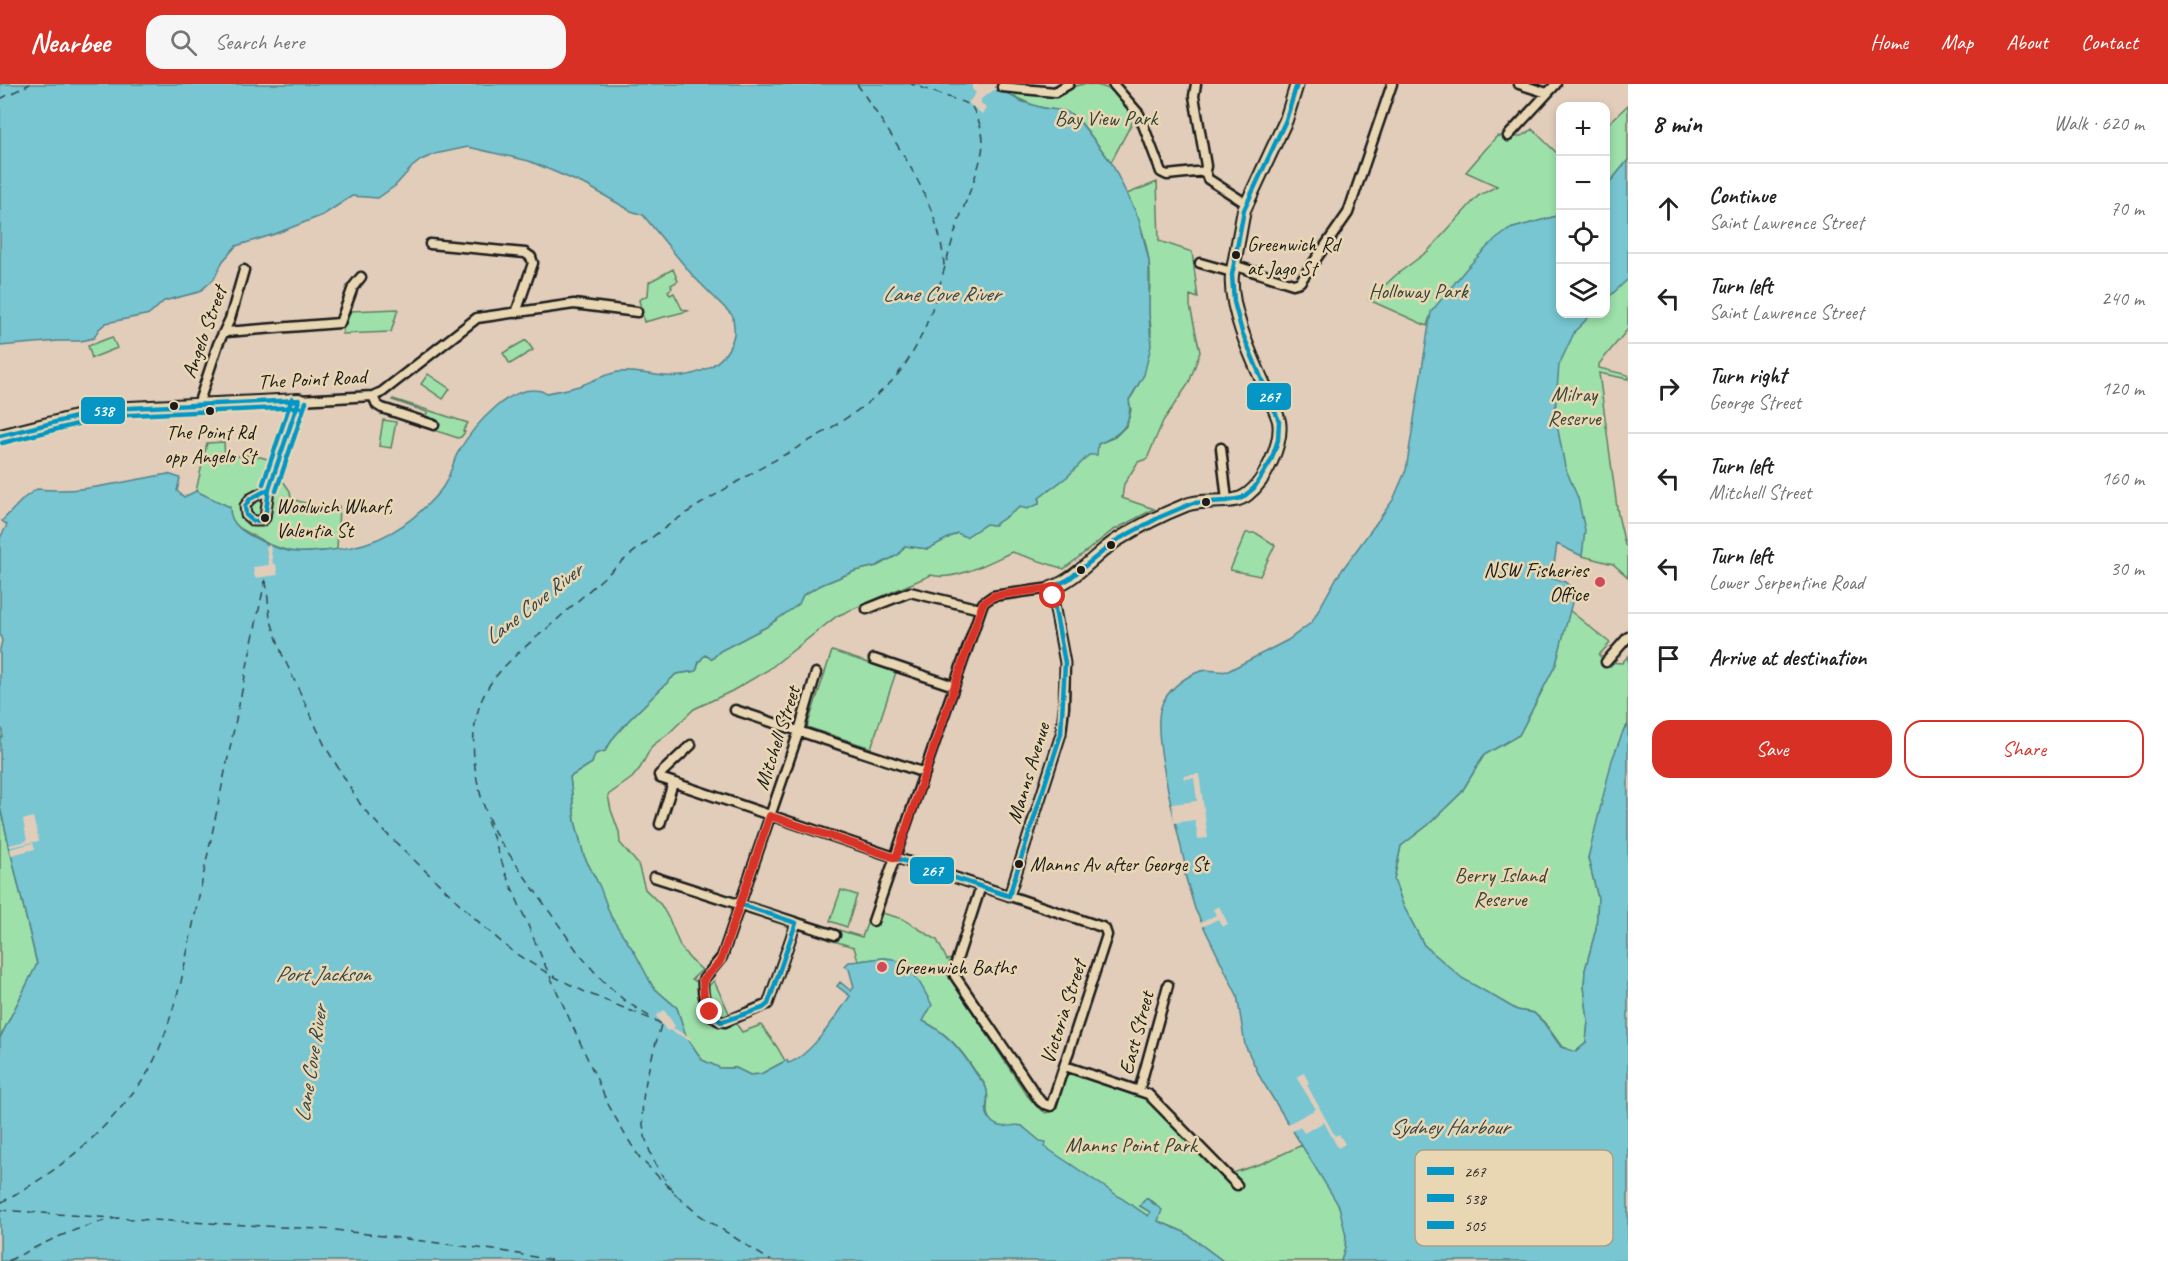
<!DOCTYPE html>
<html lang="en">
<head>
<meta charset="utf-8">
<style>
  :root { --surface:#fff; --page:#f6f6f6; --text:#222; --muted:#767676; --line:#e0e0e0; --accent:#d93025 }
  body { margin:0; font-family:Caveat,sans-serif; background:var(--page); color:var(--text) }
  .controls { position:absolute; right:18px; top:18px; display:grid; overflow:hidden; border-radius:12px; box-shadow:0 3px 9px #0003 }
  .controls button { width:54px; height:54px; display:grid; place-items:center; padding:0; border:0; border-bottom:2px solid var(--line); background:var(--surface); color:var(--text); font:30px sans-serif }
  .stop { position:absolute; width:18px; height:18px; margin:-14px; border:4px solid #d93025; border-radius:50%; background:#fff }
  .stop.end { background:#d93025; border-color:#fff; box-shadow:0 2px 6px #0008 }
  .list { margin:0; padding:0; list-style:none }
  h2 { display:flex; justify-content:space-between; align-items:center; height:78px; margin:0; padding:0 24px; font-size:26px }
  h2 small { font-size:20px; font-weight:400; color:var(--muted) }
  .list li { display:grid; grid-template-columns:39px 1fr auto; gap:18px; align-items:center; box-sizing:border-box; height:90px; padding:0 24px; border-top:2px solid var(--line) }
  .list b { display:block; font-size:22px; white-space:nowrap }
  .list p { margin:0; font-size:20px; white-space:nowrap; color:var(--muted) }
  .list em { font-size:20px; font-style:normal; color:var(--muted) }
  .actions { display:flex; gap:12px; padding:18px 24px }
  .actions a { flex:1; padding:14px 0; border:2px solid var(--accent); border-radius:18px; text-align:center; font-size:21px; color:var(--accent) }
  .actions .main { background:var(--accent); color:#fff }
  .icon { flex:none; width:33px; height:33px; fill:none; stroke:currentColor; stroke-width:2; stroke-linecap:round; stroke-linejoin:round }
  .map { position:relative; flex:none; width:1628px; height:1177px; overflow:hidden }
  header { display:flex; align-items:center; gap:36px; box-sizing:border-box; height:84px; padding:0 30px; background:var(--accent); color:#fff }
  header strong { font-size:28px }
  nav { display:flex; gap:33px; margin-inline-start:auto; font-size:21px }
  .search { width:420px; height:54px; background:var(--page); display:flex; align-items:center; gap:15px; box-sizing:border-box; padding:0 21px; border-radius:18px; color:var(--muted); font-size:22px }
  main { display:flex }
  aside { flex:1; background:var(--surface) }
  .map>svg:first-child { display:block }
  .green { fill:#9ee0aa; stroke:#5d7e63; stroke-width:1.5 }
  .water { fill:#77c6d2; stroke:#538289; stroke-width:1.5 }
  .pier { fill:#e1cdba }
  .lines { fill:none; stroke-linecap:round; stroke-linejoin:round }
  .ferry { stroke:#33464a; stroke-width:1.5; stroke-dasharray:8 6; stroke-linecap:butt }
  .street-casing { stroke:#1c1c1c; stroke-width:13 }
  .secondary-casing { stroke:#1c1c1c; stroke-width:16 }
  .street { stroke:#e9d7b4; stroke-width:8 }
  .secondary { stroke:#e9d7b4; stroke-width:12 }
  .bus-1-casing { stroke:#e9d7b4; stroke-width:9 }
  .bus-2-casing { stroke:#e9d7b4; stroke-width:9 }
  .bus-3-casing { stroke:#e9d7b4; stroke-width:9 }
  .bus-1 { stroke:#0696c5; stroke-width:4.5 }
  .bus-2 { stroke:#0696c5; stroke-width:4.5 }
  .bus-3 { stroke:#0696c5; stroke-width:4.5 }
  .route { stroke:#d93025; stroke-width:8 }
  .bus-dot { fill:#1c1c1c; stroke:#e9d7b4; stroke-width:2 }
  .poi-dot { fill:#d1495b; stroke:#e9d7b4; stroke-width:2 }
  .labels { text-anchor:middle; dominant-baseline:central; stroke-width:5; stroke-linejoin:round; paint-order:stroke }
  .bus-label { font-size:20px; fill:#1c1c1c; stroke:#e9d7b4; text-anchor:start }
  .park-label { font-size:21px; fill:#364338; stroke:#e9d7b4 }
  .street-label { font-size:21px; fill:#1c1c1c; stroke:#e9d7b4 }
  .poi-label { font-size:21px; fill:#1c1c1c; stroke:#e9d7b4; text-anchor:end }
  .water-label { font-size:22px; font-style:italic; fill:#33464a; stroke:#e9d7b4 }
  .key { fill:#e9d7b4; stroke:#ac9f86; stroke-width:1.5 }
  .key-label { font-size:16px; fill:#1c1c1c }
  .line-badge { stroke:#e9d7b4; stroke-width:2 }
  .badge-label { font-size:16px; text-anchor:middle; font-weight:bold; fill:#fff }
</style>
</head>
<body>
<header>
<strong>Nearbee</strong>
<div class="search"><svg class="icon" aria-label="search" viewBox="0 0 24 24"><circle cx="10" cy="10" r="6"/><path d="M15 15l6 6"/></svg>Search here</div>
<nav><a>Home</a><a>Map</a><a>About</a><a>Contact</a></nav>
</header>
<main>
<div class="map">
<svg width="1628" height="1177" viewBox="0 0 1628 1177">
  <rect width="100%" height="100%" fill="#e1cdba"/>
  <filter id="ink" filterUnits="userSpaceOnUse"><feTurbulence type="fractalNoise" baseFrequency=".0167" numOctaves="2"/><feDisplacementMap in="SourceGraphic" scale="12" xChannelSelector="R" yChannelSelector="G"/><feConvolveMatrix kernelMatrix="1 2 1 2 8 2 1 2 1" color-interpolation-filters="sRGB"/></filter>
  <g filter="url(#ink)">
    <!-- green -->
    <path class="green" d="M1084,0C1110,0 1120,11 1136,31L1111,78L1082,40L1071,30L1035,22L1006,9L1027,6L1052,7Z
      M1628,21V76L1606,103V42Z
      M1532,45L1560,72V131L1510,145L1429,235L1427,242L1369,216L1396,191L1428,167L1478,112L1497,102L1466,88L1497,52C1510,54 1523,55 1532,45Z
      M1157,98L1159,157L1192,168L1198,214L1190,211V222L1200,268L1189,299L1163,337L1147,375L1138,378L1124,400L1122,414L1154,425L1112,447L1064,485L1012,468C990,478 954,498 931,491L837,532L768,586L732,607L694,625L668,650L652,662L640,684L632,694L608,711L611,726L619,748L620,759L638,780L645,805L661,821L670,837L680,862L689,874L702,886L692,895L706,904L714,897L730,931L742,948L761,941L777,963L785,977L761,990L750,991L736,984H720L702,976L686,952L677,924L653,903L611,833L596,795L584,772L575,737L570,693L592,679L595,670L605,667L614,653L629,636L676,590L696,587L699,578L705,571L712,575L720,567L766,543L798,520L803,511L821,501L855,487L877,482L898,471L905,462L928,465L957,449L986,440L994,441L1020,423L1039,420V414L1068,392L1098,360L1115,353L1127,341L1131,326L1129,316C1144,295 1151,272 1151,246C1151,240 1149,233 1149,227C1148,218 1150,209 1150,199C1151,167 1141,138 1127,110Z
      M673,185L678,197L671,201L672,204L668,207L670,211L674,209L682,225L688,227L644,238L639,216L648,211L649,198Z
      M1628,190V245L1599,280V284L1628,291V295L1599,289L1618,431L1625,461L1628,463V493L1613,480L1582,472L1584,447L1578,415L1566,390L1549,301L1582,230H1606V209Z
      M398,225L391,248L342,250L349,227Z
      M112,253L117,264L92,274L88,262Z
      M526,256L533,266L510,280L503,269Z
      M428,290L450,305L443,315L421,300Z
      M393,315L468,339L463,347L465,348L461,353L458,354L434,346L435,344L388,324L389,321L426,333L427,328L392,316Z
      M383,336L396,338L391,364L379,362Z
      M224,358L225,375C252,367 262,373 288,382L283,397L290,407L291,415L319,423L339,422L337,466L295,469L270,461L236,442L229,432V423L196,407L207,359Z
      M1246,449H1256L1275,461L1260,492L1230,486Z
      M1569,526L1610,559L1599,571L1606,578L1622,579L1628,572V641L1624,645L1588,774L1598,814L1596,845L1585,886L1584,902L1588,937L1586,959L1575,968L1562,963L1544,938L1534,929L1517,926L1461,894L1424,861L1403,821L1394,795L1401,762L1428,741L1461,709L1484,671L1519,651L1556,580Z
      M832,567L896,588L871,664L807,643Z
      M0,723L37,880L0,954Z
      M841,806L857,811L847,843L830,837Z
      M882,829L903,835L937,856L947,876L952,875L948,891L1027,1011L1037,1023L1046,1029L1055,1026L1068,988L1136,1010L1144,1000L1230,1090L1263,1079L1302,1061C1323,1094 1359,1136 1341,1177H1223L1184,1148L1158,1137L1156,1120L1146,1114L1140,1122L1151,1128L1148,1132L1044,1063L1022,1042C1013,1040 1004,1047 995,1041C981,1031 990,1021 987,1007C986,1000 980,993 975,987C961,965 947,949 923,937L931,921L886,874L858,877L854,863L830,856L835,845L862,853L868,837L878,841Z"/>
    <!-- water -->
    <path class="water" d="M0,0H999L1006,9L1020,17L1043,24L1065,27L1077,34L1111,78L1139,135L1149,177V229L1151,262L1144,291L1129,316C1133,341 1120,351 1098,360L1097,371H1089L1068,392L1039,414V420L1027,425L1020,423L994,441L986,440L966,453L957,449L928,465L905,462L898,471L876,482L855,487L821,501L803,511L799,520L766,543L720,567L712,575L705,571L699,578L696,587L676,590L629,636L614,653L605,667L595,670L592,679L570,693L575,737L584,772L600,803L611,833L635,869L653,903L677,924L686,952L702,976L720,984H736L750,991L761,990L787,976L788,979C809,974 838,930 850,912L837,902L840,898L851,907L854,903L849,885L845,882L849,878C860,877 871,875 883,874C910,873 921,901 932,921L923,937C947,949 961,966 975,988C979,994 986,1000 987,1007C989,1019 982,1028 992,1038C1002,1047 1011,1039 1022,1042L1040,1057L1046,1058L1045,1063L1148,1132L1150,1128L1140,1122L1146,1114L1162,1126L1158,1137L1184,1148L1223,1177H0V954L37,880L0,723V653H2V645H0V565L2,557L0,550V454L7,441L2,437L24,414L37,405C81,410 125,397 168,390L180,394L177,407L184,413L196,407L230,423C229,443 249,451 265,459C290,471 305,469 332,466C378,462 410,442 440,407C450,395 451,383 457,370C472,344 513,293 547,309C558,307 569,305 579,302C593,297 603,291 618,288C634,286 649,291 665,292C693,295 728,282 734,250C735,244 733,238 733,232L693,192L643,131L631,127L588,102L529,77L468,63L435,70L421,76L412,83L395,102L378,114L352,112L323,131L275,150L236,162L223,177L214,195L199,208L164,217L150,230L106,239L99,245L94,254L81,257H58L0,262Z
      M1628,76V195L1606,216V103Z
      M1560,131V230H1592L1575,247L1559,281L1555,330L1565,383L1578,414L1585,446L1582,472L1557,460L1552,494L1565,498L1575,507L1556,580L1519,651L1484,671L1461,709L1428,741L1401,762L1394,795L1403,821L1424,861L1462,894L1517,926L1534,929L1544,939L1561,963L1576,968L1586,959L1588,937L1584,902L1585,886L1596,845L1598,814L1588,774L1612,676L1624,645L1628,641V1177H1341L1345,1163L1346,1152L1339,1122L1261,995L1245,961L1237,911L1195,825L1183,784L1185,781C1178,746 1151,652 1161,623C1166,607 1185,592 1201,587C1210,584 1218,589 1228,587L1288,556L1312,538L1337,493L1393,416L1406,386L1431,228L1466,185L1491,159L1510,145Z"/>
    <!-- pier -->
    <path class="pier" d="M972,0H999L1003,5L994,6L981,15V19L987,25L982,30L968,19L976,9L972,5Z
      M270,461L273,480H276L278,491L255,494L253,483L269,481L266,462Z
      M1199,690L1208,754L1198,755L1195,736L1174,739L1172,720L1197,717L1194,694L1184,695L1183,692Z
      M33,733L39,757L10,763L9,761L27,757L23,736Z
      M33,759L35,765L11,771L10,765Z
      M1219,822L1228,840L1222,843L1218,835L1202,843L1200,839L1216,831L1213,825Z
      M664,926L675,942L673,944L690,953L692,957L669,946L667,947L656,932Z
      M1304,989L1309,999L1307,1001L1335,1052L1339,1050L1345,1060L1338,1064L1324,1038L1304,1049L1300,1043L1291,1048L1286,1041L1316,1025L1296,993Z"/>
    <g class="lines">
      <!-- ferry -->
      <path class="ferry" d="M857,0C892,53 941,118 944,182
        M0,15L30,0
        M266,497L270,534L282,570L325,662L362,723L386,749L484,843L513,868L549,890L585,908L658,938
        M487,736L506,790L548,888
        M550,892L608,1020L624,1049L640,1074L677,1112
        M661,940L624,916L601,895L580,871L497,753C474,708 460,640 493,596C511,572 538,553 560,533C604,493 648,452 699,421C728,403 757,386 786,370C823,349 860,329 890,299C930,257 939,198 956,145C963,122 983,80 983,58C983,45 977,32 971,21L911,0
        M661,941C642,1009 626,1046 674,1108
        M677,1112L698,1130L771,1177
        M0,1119C52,1091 91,1061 128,1015C133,1008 140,1001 145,993C163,964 171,930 181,898L266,492
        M0,1126L113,1134
        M8,1177C46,1158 75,1143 117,1134L336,1146L502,1167L556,1177"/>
      <!-- street casing -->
      <g class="street-casing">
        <path id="street" d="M1113,0L1139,30L1161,88L1167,91L1205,87L1208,95L1247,120
          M1196,0L1194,12L1206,82L1205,87
          M1519,0L1547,9
          M1002,3L1055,8L1069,0
          M1508,52L1556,0
          M430,160L525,169L531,173L533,179L516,229
          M1200,179L1232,188
          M1233,181L1293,200L1300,198L1348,129L1392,0
          M226,248L340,239L353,203L361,193
          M373,312L377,321L382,324L434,341
          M198,321L218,260L230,235L244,186
          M1221,364L1227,416
          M269,405L250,415L245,422L246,431L253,437H262L265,434L269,405L299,316L373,312L382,308L477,234L574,220L637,228
          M867,525L910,508L980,525
          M874,575L954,602
          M1606,578L1628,553
          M735,626L925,689
          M691,661L659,691L660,694L1102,843L1105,845L1107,851L1051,1022L1044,1020L1040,1017L955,892L954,885L981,802
          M660,740L673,699
          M654,793L835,851
          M873,837L983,519L993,512L1051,504L1065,579L1064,623L1061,650L1009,812
          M796,839L768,920L725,938C707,937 702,911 703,896L722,873L799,647L816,589
          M1065,982L1148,1010L1237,1101
          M1139,1007L1168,901"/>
      </g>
      <!-- secondary casing -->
      <g class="secondary-casing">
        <path id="secondary" d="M0,352L108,325L299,316
          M1051,504C1076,496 1095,470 1117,456C1138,443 1163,430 1186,421C1205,413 1232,423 1248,410C1265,397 1283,359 1279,337C1276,326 1269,314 1265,303C1251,272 1229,224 1232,191L1244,126L1286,36L1297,0"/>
      </g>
      <!-- street -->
      <use href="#street" class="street"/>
      <!-- secondary -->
      <use href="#secondary" class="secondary"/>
      <!-- bus-1 casing -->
      <g class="bus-1-casing">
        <path id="bus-1" d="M1051,504L1069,495L1117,456L1160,433L1193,419L1226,417L1242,414L1254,404L1271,377L1278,356L1279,337L1242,248L1234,218L1232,191L1244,126L1286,36L1297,0
          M770,732L1009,812
          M1009,812L1061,650L1065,579L1051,504
          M740,820L796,839L768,920L763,924L721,938C707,927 703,913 703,896L721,876Z
          M740,820L770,732"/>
      </g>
      <!-- bus-2 casing -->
      <g class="bus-2-casing">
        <path id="bus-2" d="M0,352L108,325L299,316
          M269,405L265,434L262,437H253L246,431L245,422L250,415Z
          M269,405L299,316"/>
      </g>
      <!-- bus-3 casing -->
      <g class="bus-3-casing">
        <path id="bus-3" d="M2,359L109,332L299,323
          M263,400L292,314
          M276,407L306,318"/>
      </g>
      <!-- bus-1 -->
      <use href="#bus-1" class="bus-1"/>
      <!-- bus-2 -->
      <use href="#bus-2" class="bus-2"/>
      <!-- bus-3 -->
      <use href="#bus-3" class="bus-3"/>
    </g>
  </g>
  <g class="lines" filter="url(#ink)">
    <!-- route -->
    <path class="route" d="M710,928L704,916L703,896L719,879L722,873L770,732L896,774L983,519L993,512L1051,504L1053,512"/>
  </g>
  <!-- markers -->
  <g class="bus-dot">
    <circle cx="1236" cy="171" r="5"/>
    <circle cx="174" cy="322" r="5"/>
    <circle cx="210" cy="327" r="5"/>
    <circle cx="1206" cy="418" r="5"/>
    <circle cx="265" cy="434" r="5"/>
    <circle cx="1111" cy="461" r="5"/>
    <circle cx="1081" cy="486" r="5"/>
    <circle cx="1019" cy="780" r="5"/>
  </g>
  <g class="poi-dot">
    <circle cx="1600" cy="498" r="6"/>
    <circle cx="882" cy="883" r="6"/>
  </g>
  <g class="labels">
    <!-- bus labels -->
    <g class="bus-label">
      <text x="1247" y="160">Greenwich Rd<tspan x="1247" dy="24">at Jago St</tspan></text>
      <text x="210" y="348" text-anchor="middle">The Point Rd<tspan x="210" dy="24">opp Angelo St</tspan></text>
      <text x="276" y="422">Woolwich Wharf,<tspan x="276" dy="24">Valentia St</tspan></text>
      <text x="1030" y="780">Manns Av after George St</text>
    </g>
    <!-- park labels -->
    <g class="park-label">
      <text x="1106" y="34">Bay View Park</text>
      <text x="1418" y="207">Holloway Park</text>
      <text x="1574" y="310">Milray<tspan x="1574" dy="24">Reserve</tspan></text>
      <text x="1500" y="791">Berry Island<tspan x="1500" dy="24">Reserve</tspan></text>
      <text x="1131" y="1061">Manns Point Park</text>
    </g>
    <!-- street labels -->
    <g class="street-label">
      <text transform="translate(204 248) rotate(-70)">Angelo Street</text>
      <text transform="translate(312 295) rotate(-3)">The Point Road</text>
      <text transform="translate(777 654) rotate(-72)">Mitchell Street</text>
      <text transform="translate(1028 689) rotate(-73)">Manns Avenue</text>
      <text transform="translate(1063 928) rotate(-72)">Victoria Street</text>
      <text transform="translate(1136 949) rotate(-75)">East Street</text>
    </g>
    <!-- poi labels -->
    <g class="poi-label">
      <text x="1588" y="486">NSW Fisheries<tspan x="1588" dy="24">Office</tspan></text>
      <text x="894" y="883" text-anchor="start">Greenwich Baths</text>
    </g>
    <!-- water labels -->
    <g class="water-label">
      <text x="941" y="210">Lane Cove River</text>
      <text transform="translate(533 520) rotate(-38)">Lane Cove River</text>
      <text x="323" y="890">Port Jackson</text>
      <text transform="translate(311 980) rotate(-81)">Lane Cove River</text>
      <text x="1449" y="1043">Sydney Harbour</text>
    </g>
  </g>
  <!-- legend -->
  <rect x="1415" y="1066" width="198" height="96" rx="9" class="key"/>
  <rect x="1427" y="1083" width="27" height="8" fill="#0696c5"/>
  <rect x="1427" y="1110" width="27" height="8" fill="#0696c5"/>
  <rect x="1427" y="1137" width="27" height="8" fill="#0696c5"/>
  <g class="key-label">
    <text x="1464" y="1093">267</text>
    <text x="1464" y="1120">538</text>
    <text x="1464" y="1147">505</text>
  </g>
  <g class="line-badge">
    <rect x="1246" y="298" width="46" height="29" rx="6" fill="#0696c5"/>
    <rect x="80" y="312" width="46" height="29" rx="6" fill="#0696c5"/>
    <rect x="909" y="772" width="46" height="29" rx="6" fill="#0696c5"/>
  </g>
  <g class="badge-label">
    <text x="1269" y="318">267</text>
    <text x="103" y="332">538</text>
    <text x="932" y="792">267</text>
  </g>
</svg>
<div class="controls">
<button>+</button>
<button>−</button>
<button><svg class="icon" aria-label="locate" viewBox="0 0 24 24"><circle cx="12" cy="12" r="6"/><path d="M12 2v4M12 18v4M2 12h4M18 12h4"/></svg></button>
<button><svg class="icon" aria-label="layers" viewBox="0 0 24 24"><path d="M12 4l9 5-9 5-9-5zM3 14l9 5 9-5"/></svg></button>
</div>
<div class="stop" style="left:1053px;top:512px"></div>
<div class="stop end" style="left:710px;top:928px"></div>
</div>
<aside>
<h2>8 min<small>Walk · 620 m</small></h2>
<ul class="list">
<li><svg class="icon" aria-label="ahead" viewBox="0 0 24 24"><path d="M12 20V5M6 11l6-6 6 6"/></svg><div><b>Continue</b><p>Saint Lawrence Street</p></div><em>70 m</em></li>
<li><svg class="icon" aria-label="left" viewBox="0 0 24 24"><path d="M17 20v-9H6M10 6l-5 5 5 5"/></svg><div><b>Turn left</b><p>Saint Lawrence Street</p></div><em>240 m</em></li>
<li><svg class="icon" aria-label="right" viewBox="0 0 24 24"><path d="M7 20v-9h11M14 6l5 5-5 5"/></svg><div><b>Turn right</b><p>George Street</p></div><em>120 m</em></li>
<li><svg class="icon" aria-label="left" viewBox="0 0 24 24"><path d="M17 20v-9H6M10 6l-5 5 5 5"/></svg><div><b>Turn left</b><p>Mitchell Street</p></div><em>160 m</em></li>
<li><svg class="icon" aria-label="left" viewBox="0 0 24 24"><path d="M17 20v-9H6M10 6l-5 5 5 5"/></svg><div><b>Turn left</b><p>Lower Serpentine Road</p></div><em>30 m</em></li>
<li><svg class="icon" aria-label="arrive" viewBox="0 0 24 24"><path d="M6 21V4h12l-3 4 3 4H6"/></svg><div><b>Arrive at destination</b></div></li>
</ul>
<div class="actions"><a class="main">Save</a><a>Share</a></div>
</aside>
</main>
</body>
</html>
